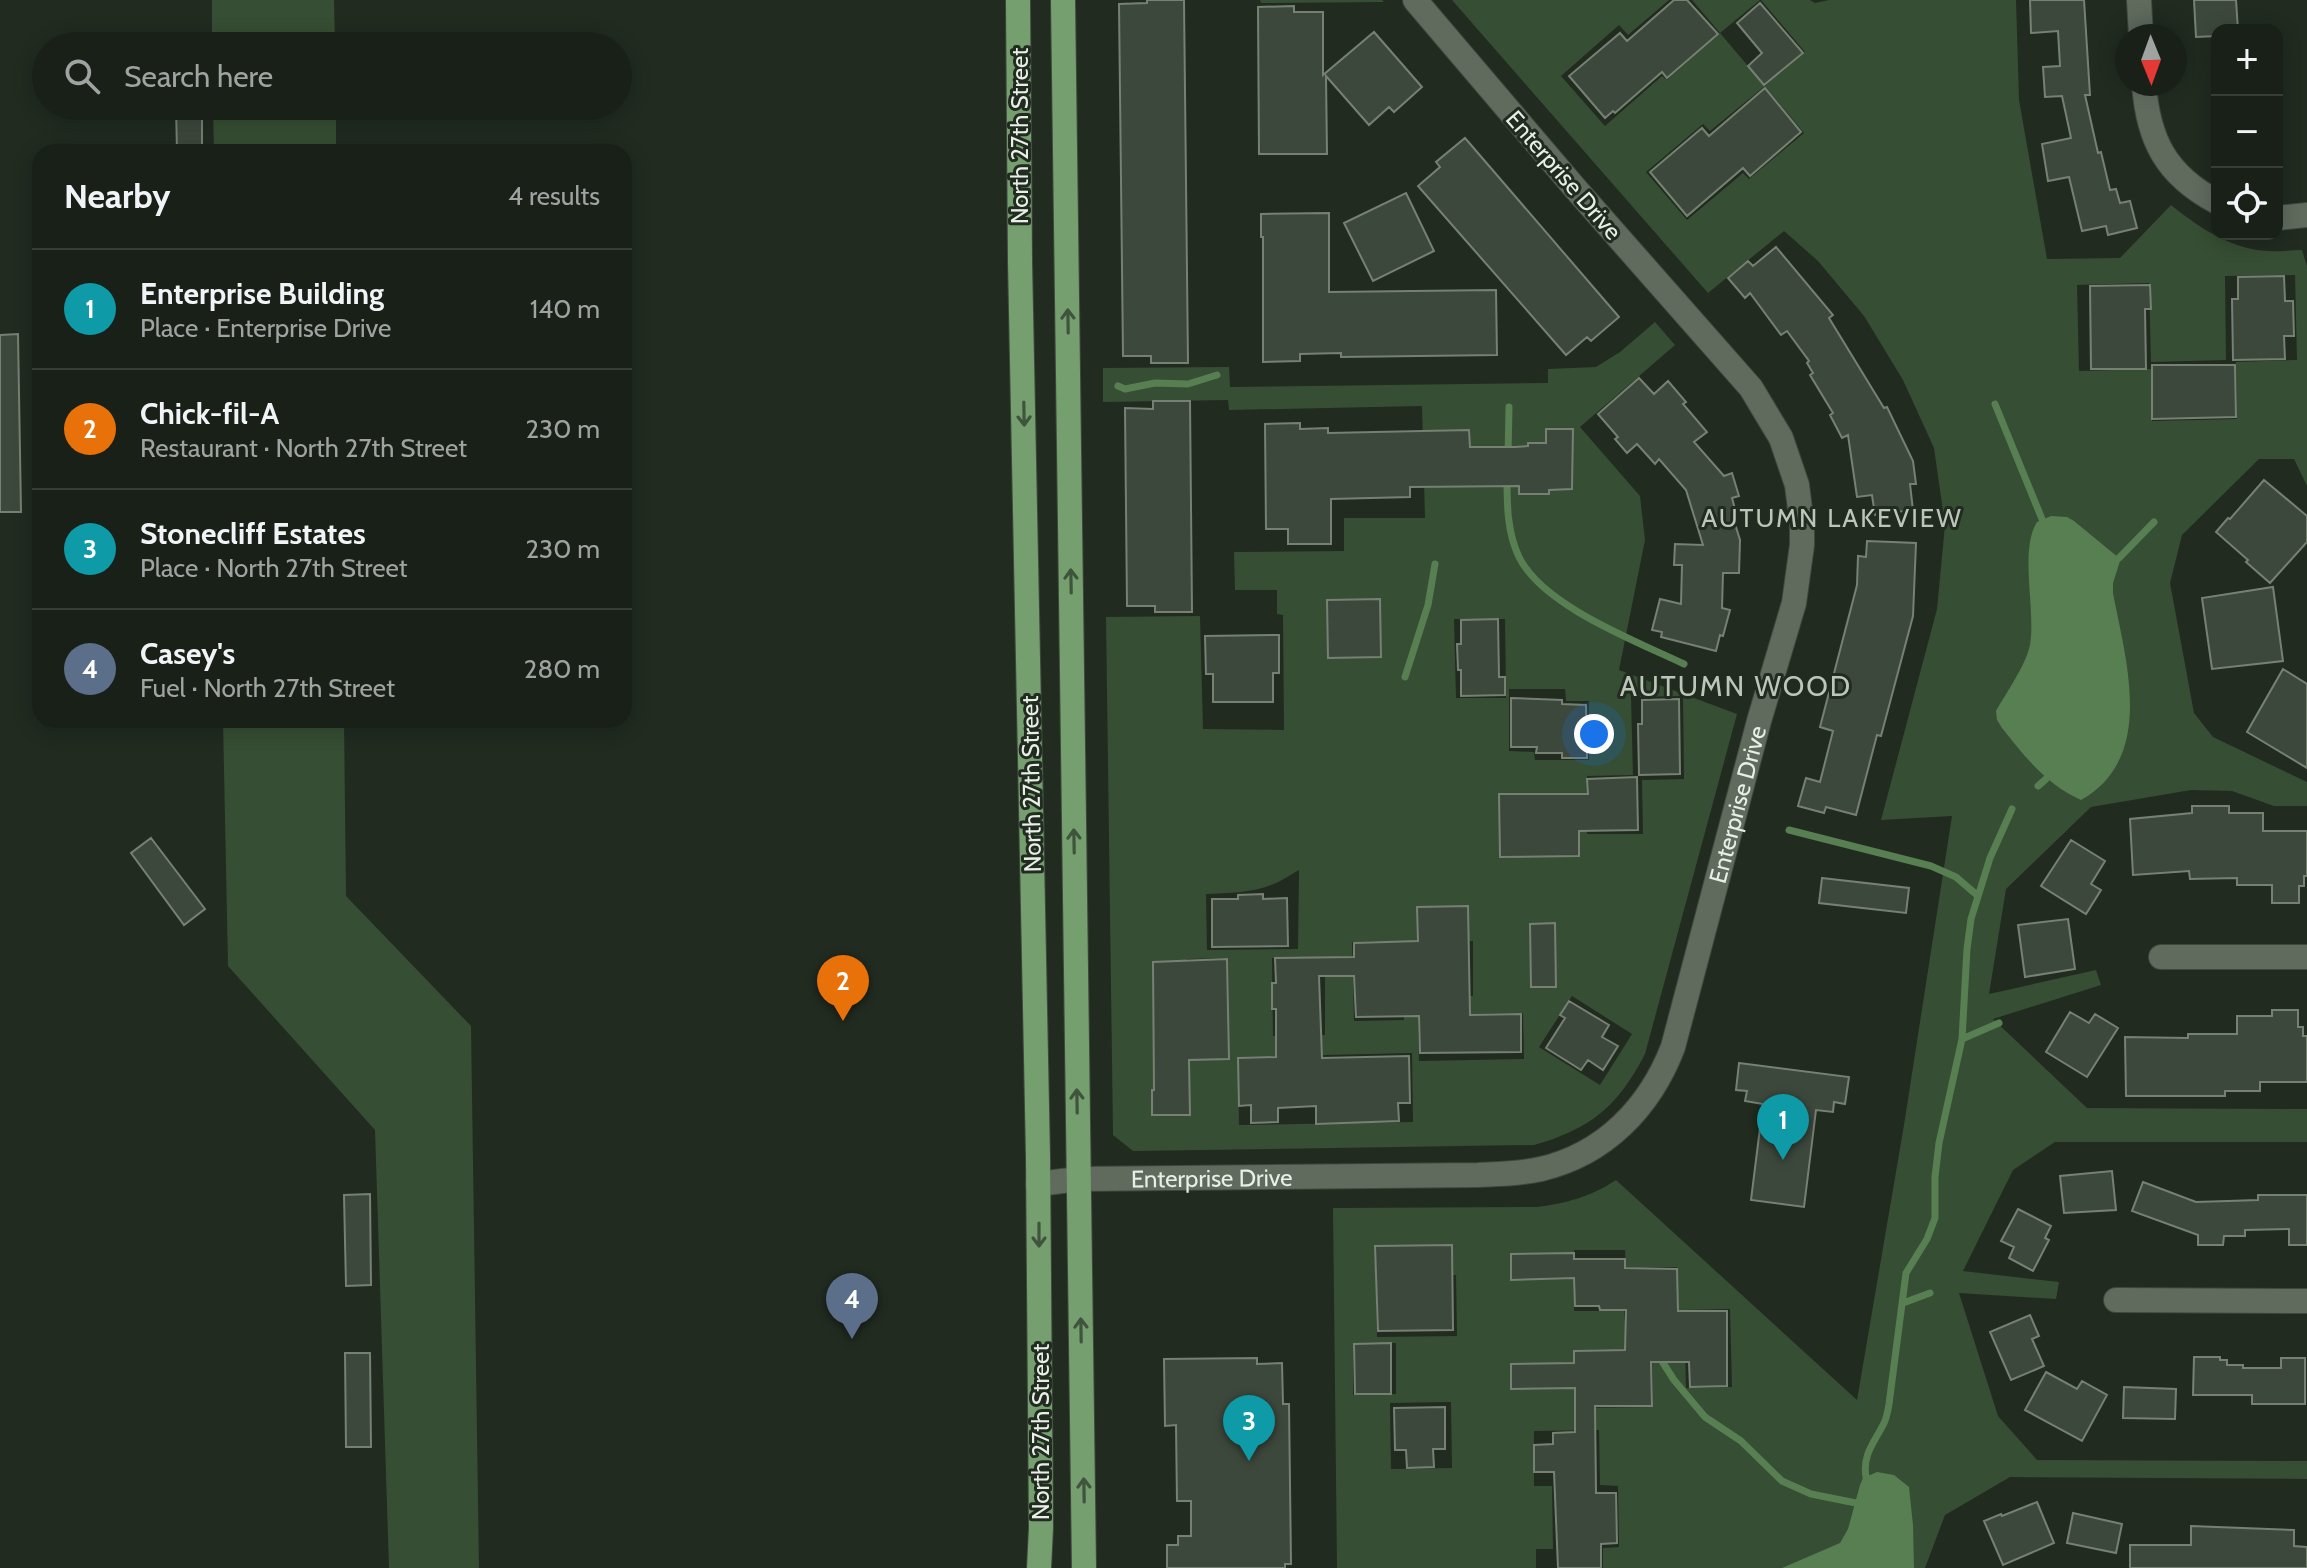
<!DOCTYPE html>
<html lang="en">
<head>
<meta charset="utf-8">
<style>
  :root { --surface:#192018; --page:#262d25; --text:#f1f3f6; --muted:#9fa3a2; --line:#373e37; --accent:#0b8043 }
  body { margin:0; font-family:Cabin,sans-serif; background:var(--page); color:var(--text) }
  .controls { position:absolute; right:24px; top:24px; display:grid; overflow:hidden; border-radius:16px; box-shadow:0 4px 20px #0003 }
  .controls button { width:72px; height:72px; display:grid; place-items:center; padding:0; border:0; border-bottom:2px solid var(--line); background:var(--surface); color:var(--text); font:40px sans-serif }
  .compass { position:absolute; left:2115px; top:24px; width:72px; height:72px; border-radius:50%; background:var(--surface); box-shadow:0 4px 20px #0003; rotate:179deg }
  .you { position:absolute; left:1594px; top:734px; width:28px; height:28px; margin:-20px; border:6px solid #fff; border-radius:50%; background:#1a73e8; box-shadow:0 0 0 12px #1a73e833 }
  .badge { display:grid; place-items:center; width:52px; height:52px; border-radius:50%; background:var(--accent); color:#fff; font-size:26px; font-weight:700 }
  .pin { position:absolute; translate:-50% -66px; filter:drop-shadow(0 2px 4px #0008) }
  .pin::after { content:''; position:absolute; top:42px; width:28px; height:24px; background:inherit; clip-path:polygon(0 0,100% 0,50% 100%) }
  .list { margin:0; padding:0; list-style:none }
  h2 { display:flex; justify-content:space-between; align-items:center; height:104px; margin:0; padding:0 32px; font-size:34px }
  h2 small { font-size:26px; font-weight:400; color:var(--muted) }
  .list li { display:grid; grid-template-columns:52px 1fr auto; gap:24px; align-items:center; box-sizing:border-box; height:120px; padding:0 32px; border-top:2px solid var(--line) }
  .list b { display:block; font-size:30px; white-space:nowrap }
  .list p { margin:0; font-size:26px; white-space:nowrap; color:var(--muted) }
  .list em { font-size:26px; font-style:normal; color:var(--muted) }
  .icon { flex:none; width:44px; height:44px; fill:none; stroke:currentColor; stroke-width:2; stroke-linecap:round; stroke-linejoin:round }
  .map { position:relative; flex:none; width:2307px; height:1568px; overflow:hidden }
  .search { position:absolute; background:var(--surface); box-shadow:0 4px 20px #0003; left:32px; top:32px; width:600px; height:88px; display:flex; align-items:center; gap:20px; box-sizing:border-box; padding:0 28px; border-radius:44px; color:var(--muted); font-size:30px }
  .panel { position:absolute; background:var(--surface); box-shadow:0 4px 20px #0003; left:32px; top:144px; width:600px; height:584px; border-radius:24px }
  .map>svg:first-child { display:block }
  .green { fill:#364e33; fill-rule:evenodd }
  .water { fill:#577f52 }
  .lines { fill:none; stroke-linecap:round; stroke-linejoin:round }
  .stream { stroke:#577f52; stroke-width:7 }
  .building { fill:#3d483c; stroke:#768174; stroke-width:2 }
  .minor-casing { stroke:#3f483e; stroke-width:26 }
  .major-casing { stroke:#3f483e; stroke-width:26 }
  .minor { stroke:#606b5e; stroke-width:24 }
  .major { stroke:#769f70; stroke-width:24 }
  .oneway { stroke:#3f543c }
  .labels { text-anchor:middle; dominant-baseline:central; stroke-width:6; stroke-linejoin:round; paint-order:stroke }
  .street-label { font-size:24px; fill:#e8efe7; stroke:#212b20 }
  .neighbourhood-label { font-size:26px; letter-spacing:2px; fill:#bbc7b9; stroke:#212b20 }
  .quarter-label { font-size:28px; letter-spacing:2px; fill:#bbc7b9; stroke:#212b20 }
</style>
</head>
<body>
<div class="map">
<svg width="2307" height="1568" viewBox="0 0 2307 1568">
  <rect width="100%" height="100%" fill="#212b20"/>
  <!-- green -->
  <path class="green" d="M212,0H334L335,46H212Z
    M1260,0H1382L1384,2L1261,3Z
    M1452,0H1669L1628,35L1619,25L1561,76L1605,126L1662,76L1667,80L1720,33L1692,0H1760L1720,33L1765,86L1805,52L1761,0H1810L1815,3L1829,0H2016L2019,100L2047,259L2120,258L2171,205C2198,227 2232,250 2269,251C2280,252 2291,250 2302,250L2307,266V486L2294,459H2259L2182,535L2170,583L2194,713L2213,737L2307,782V806H2274L2232,791L2191,790L2091,807L2006,889L1989,994L2096,970L2101,985L1993,1019L2087,1108L2307,1109V1142H2055L2013,1170L1963,1271L2059,1282L2056,1299L1959,1293L1998,1416L2037,1460L2307,1461V1479L2010,1477L1945,1515L1925,1568H1603V1548L1619,1547L1618,1486L1600,1485L1599,1430L1534,1431V1486H1552L1553,1549H1536V1568H1337L1333,1208L1537,1207C1567,1203 1590,1197 1616,1180L1857,1400L1904,1125L1952,816L1881,820L1937,609L1945,525L1934,448L1903,380L1864,316L1818,261L1784,231L1708,293ZM1765,86L1804,133L1749,179L1743,173L1687,220L1646,172L1703,124L1710,131ZM2295,275L2297,360L2236,362L2237,419L2152,421L2151,369L2079,371L2077,285L2149,283L2151,362L2226,360L2225,276ZM1574,1250H1625L1626,1267H1677L1678,1325H1625L1624,1311H1574ZM1456,1275L1457,1336L1377,1337L1376,1275ZM1730,1309L1732,1387L1686,1388L1684,1310ZM1353,1343H1396V1394L1353,1395ZM1652,1349L1653,1407L1574,1408V1350ZM1451,1402L1452,1468L1391,1469L1390,1403Z
    M213,106H336V152H214Z
    M1655,322L1675,345L1580,427L1640,496L1645,540L1619,670L1737,714L1645,1054C1618,1106 1591,1129 1534,1145L1133,1151L1113,1135L1106,617L1200,616L1203,729L1284,730L1283,615L1277,614V590H1235L1234,552L1344,551V518H1425L1422,406L1229,410L1228,400L1103,402V368L1229,367L1230,387L1548,383V369L1596,367L1620,352ZM1454,619H1505L1506,698H1456ZM1509,689H1565L1566,701H1589V760H1535L1534,752L1509,751ZM1683,696L1684,779L1642,780L1643,834H1587V776L1633,775L1631,697ZM1299,870L1298,949L1207,950L1206,894C1232,893 1259,893 1282,880C1288,877 1293,873 1299,870ZM1402,941L1404,1020L1354,1021L1352,942ZM1473,941V996L1416,997L1415,942ZM1325,957V1035L1273,1036L1272,958ZM1228,958L1229,1060H1189L1187,959ZM1572,996L1632,1034L1600,1085L1539,1047ZM1523,1013L1524,1059L1419,1061L1418,1015ZM1412,1053L1413,1122L1239,1125L1238,1057Z
    M223,720H344L346,896L471,1026L479,1568H389L375,1130L228,966Z"/>
  <!-- water -->
  <path class="water" d="M2051,516L2067,517L2074,521L2119,558L2120,561L2113,583V593C2126,661 2156,758 2081,800C2047,785 2025,757 2002,728L1997,720L1996,711C2006,693 2026,665 2030,645C2036,609 2019,551 2037,522Z
    M1877,1472L1894,1475L1909,1487L1913,1525L1914,1568H1782L1840,1543L1848,1529L1860,1485L1863,1478Z"/>
  <g class="lines">
    <!-- stream -->
    <path class="stream" d="M1118,386L1125,389L1155,383L1188,384L1217,375
      M1995,404L2042,519
      M1508,457L1509,407
      M1507,477C1507,504 1507,532 1519,557C1543,606 1636,641 1684,664
      M2119,558L2154,522
      M1405,677L1428,605L1435,564
      M2038,786L2046,779
      M1789,830L1931,866L1956,877L1978,896
      M1962,1039L1999,1023
      M1903,1303L1930,1293
      M1658,1355L1674,1380L1705,1417L1741,1441L1782,1481L1811,1494L1856,1503
      M1866,1477C1862,1454 1875,1442 1884,1423C1887,1417 1888,1410 1889,1404L1906,1273L1927,1239L1935,1218V1177L1939,1143L1962,1039L1967,949L1971,919L1990,858L2012,809"/>
  </g>
  <!-- building -->
  <path class="building" d="M1147,0H1184L1188,363H1151V356H1123L1119,4L1147,3Z
    M1674,0H1687L1718,34L1667,78L1662,72L1615,113L1613,111L1605,118L1569,76L1620,33L1627,41Z
    M2030,0H2084L2090,95H2085L2098,153L2101,152L2110,190L2116,189L2120,203L2130,201L2137,228L2108,235L2106,226L2082,231L2069,177L2048,181L2042,144L2071,138L2062,96L2045,97L2043,67L2060,66L2058,31L2031,33Z
    M2194,0H2236L2238,30H2217V36L2196,37Z
    M1760,3L1803,53L1764,85L1748,66L1762,53L1737,23Z
    M1294,6V12H1323V75L1374,32L1422,87L1394,112L1389,107L1369,125L1326,76L1327,154H1259L1258,7Z
    M1765,88L1801,132L1750,176L1743,168L1687,216L1650,172L1702,128L1709,136Z
    M176,106H202V152H177Z
    M1465,138L1619,317L1591,341L1587,337L1566,355L1418,186L1440,167L1436,162Z
    M1406,193L1434,251L1373,281L1344,223Z
    M1329,213V292L1496,290L1497,355L1341,357V353L1300,354V361L1263,362V237H1261V214Z
    M1776,247L1833,315L1829,318L1884,408L1887,407L1913,461L1916,484H1910L1913,510L1875,515L1872,495L1857,497L1848,435L1842,438L1830,415L1833,413L1810,375L1813,373L1807,363L1809,361L1787,331L1781,335L1750,293L1745,298L1728,278L1748,261L1753,266Z
    M2284,276L2285,301H2293L2294,336H2284L2285,359L2233,360L2232,299H2238V277Z
    M2150,285L2151,309H2145L2146,369H2091L2090,286Z
    M18,334L21,512H0V335Z
    M2152,365H2235L2236,417L2152,419Z
    M1639,378L1654,394L1668,381L1686,402L1683,404L1707,432L1694,442L1724,476L1732,473L1739,496L1732,498L1735,509L1731,511L1740,540L1739,573H1723L1722,608L1730,610L1723,636L1720,635L1716,651L1661,637L1662,632L1652,630L1660,599L1681,604L1682,565H1674L1675,544L1703,545L1686,490L1659,459L1655,464L1637,444L1627,453L1615,439L1618,437L1598,414Z
    M1153,401H1190L1192,612H1155V606H1127L1125,408L1153,409Z
    M1300,423V429L1328,428V433L1469,430L1470,447H1515L1528,446V443H1546V429H1573L1572,489L1549,490V494H1519V486L1410,487V497L1331,499V544H1288V529H1266L1265,424Z
    M2264,480L2307,516V542L2270,583L2246,562L2248,560L2216,532L2228,518L2230,519Z
    M1867,541L1916,543L1913,616L1881,736L1877,735L1856,815L1826,807L1824,813L1798,806L1806,778L1820,782L1833,731L1820,727L1857,585L1858,556L1866,557Z
    M2273,587L2283,661L2212,669L2202,598Z
    M1380,599L1381,657L1328,658L1327,600Z
    M1498,619L1499,677H1505V695L1461,696V670H1458L1457,644H1461V620Z
    M1279,635V673H1273V702H1213V674H1206L1205,636Z
    M2283,669L2307,684V768L2247,732Z
    M1511,698L1562,700V704L1586,705L1587,758H1562V753H1536L1537,747H1511Z
    M1679,699L1680,774L1639,775L1638,724H1642V700Z
    M1637,777L1638,830L1579,831V856L1500,857L1499,794H1588L1587,779Z
    M2192,806H2229V813H2263V831H2307V876H2304V886H2299V903H2272V885H2237V878L2190,879L2189,871L2133,875L2130,819L2192,813Z
    M151,838L205,909L184,925L131,853Z
    M2071,840L2105,861L2091,884L2101,890L2086,914L2041,886Z
    M1822,878L1909,888L1906,913L1819,903Z
    M1263,894V899L1287,898L1288,946L1212,947V899H1238V895Z
    M1468,906L1470,1015L1521,1014V1052L1420,1053L1419,1016L1356,1017L1354,976H1319L1322,1058L1409,1056L1410,1103H1398L1399,1121L1316,1124V1106L1278,1108V1122L1251,1123V1105L1239,1106L1238,1058L1276,1057V1009H1272V983H1276L1275,958L1354,957V943L1418,941L1417,907Z
    M2068,919L2075,969L2025,977L2018,925Z
    M1555,923L1556,987H1531L1530,924Z
    M1227,959L1229,1059L1189,1060L1190,1115H1152V1090H1154L1153,962Z
    M1569,1001L1609,1025L1602,1037L1618,1046L1603,1070L1588,1060L1581,1070L1546,1048L1565,1018L1560,1015Z
    M2272,1010H2298V1027H2303V1036H2307V1082H2260V1091H2225V1096H2126L2125,1037L2188,1038V1034H2237V1016H2272Z
    M2070,1012L2089,1023L2095,1014L2118,1028L2087,1077L2046,1052Z
    M1739,1063L1849,1077L1845,1104L1834,1102L1833,1112L1816,1110L1804,1207L1751,1200L1763,1104L1745,1101L1747,1091L1736,1090Z
    M2112,1171L2116,1210L2064,1213L2060,1176Z
    M2143,1182L2196,1202L2258,1200V1195H2307V1245H2289V1229L2245,1230V1236H2224L2223,1245H2198V1235L2132,1211Z
    M370,1194L371,1285L346,1286L344,1195Z
    M2018,1209L2051,1226L2045,1238L2049,1240L2033,1271L2009,1258L2014,1247L2001,1241Z
    M1452,1245L1453,1330L1378,1331L1375,1246Z
    M1574,1253V1259H1625V1268L1677,1269L1678,1311H1727V1386L1690,1387L1689,1362H1651L1652,1406H1595L1596,1493H1616L1617,1543L1601,1544V1568H1558L1554,1472H1534V1445L1553,1444V1433L1575,1432V1388L1511,1389V1364L1574,1363V1351L1625,1350L1626,1310H1600L1599,1306H1575L1574,1278L1511,1280V1254Z
    M2030,1315L2039,1336L2032,1339L2044,1366L2011,1380L1990,1332Z
    M1391,1343V1394H1355L1354,1344Z
    M345,1353H370L371,1447H346Z
    M2194,1357H2220V1360H2227V1365H2243V1368H2281V1358H2305V1404H2252V1395H2193Z
    M1257,1358V1364L1282,1363L1283,1404H1289L1291,1564H1285V1568H1167V1545H1178V1536H1191V1501H1177L1176,1425L1165,1426L1164,1359Z
    M2046,1372L2077,1389L2082,1381L2107,1395L2082,1441L2025,1410Z
    M2124,1387L2176,1389L2175,1419L2123,1418Z
    M1445,1407V1449H1433L1434,1467L1407,1468L1406,1450H1395L1394,1408Z
    M2037,1502L2054,1543L2003,1565L1984,1521L2001,1514L2002,1516Z
    M2073,1513L2122,1524L2116,1553L2067,1543Z
    M2191,1526L2294,1530V1546L2307,1547V1568H2130V1545H2191Z"/>
  <g class="lines">
    <!-- minor casing -->
    <g class="minor-casing">
      <g id="minor">
        <path d="M2139,0L2141,36"/>
        <path d="M2144,84C2148,140 2166,175 2217,202"/>
        <path d="M2277,218L2307,215"/>
        <path d="M2161,957H2307"/>
        <path id="s1" d="M1038,1184L1079,1179L1478,1175C1499,1174 1520,1174 1541,1169C1605,1154 1650,1107 1673,1047L1759,721L1794,603L1802,545V525L1797,485L1781,438L1751,388L1574,187L1415,0"/>
        <path d="M2116,1300L2307,1301"/>
      </g>
    </g>
    <!-- major casing -->
    <g class="major-casing">
      <path id="major" d="M1018,0L1020,261L1038,1157L1041,1528L1039,1568
        M1063,0L1084,1568"/>
    </g>
    <!-- minor -->
    <use href="#minor" class="minor"/>
    <!-- major -->
    <use href="#major" class="major"/>
  </g>
  <!-- one-way arrows -->
  <defs><path id="oneway-shaft" d="M-6 0H5M1.5-3L5.5 0L1.5 3" fill="none" stroke-width="1.6" stroke-linecap="round" stroke-linejoin="round" transform="scale(2)"/></defs>
  <g class="oneway">
    <use href="#oneway-shaft" transform="translate(1068 321) rotate(-91)"/>
    <use href="#oneway-shaft" transform="translate(1024 414) rotate(89)"/>
    <use href="#oneway-shaft" transform="translate(1071 581) rotate(-91)"/>
    <use href="#oneway-shaft" transform="translate(1074 841) rotate(-91)"/>
    <use href="#oneway-shaft" transform="translate(1077 1101) rotate(-91)"/>
    <use href="#oneway-shaft" transform="translate(1039 1235) rotate(90)"/>
    <use href="#oneway-shaft" transform="translate(1081 1330) rotate(-91)"/>
    <use href="#oneway-shaft" transform="translate(1084 1490) rotate(-91)"/>
  </g>
  <g class="labels">
    <!-- street labels -->
    <g class="street-label">
      <text transform="translate(1019 136) rotate(-90)">North 27th Street</text>
      <text transform="translate(1564 175) rotate(49)">Enterprise Drive</text>
      <text transform="translate(1031 784) rotate(-91)">North 27th Street</text>
      <text stroke="none"><textPath href="#s1" startOffset="942">Enterprise Drive</textPath></text>
      <text stroke="none"><textPath href="#s1" startOffset="174">Enterprise Drive</textPath></text>
      <text transform="translate(1040 1432) rotate(-90)">North 27th Street</text>
    </g>
    <!-- neighbourhood labels -->
    <g class="neighbourhood-label">
      <text x="1832" y="518">AUTUMN LAKEVIEW</text>
    </g>
    <!-- quarter labels -->
    <g class="quarter-label">
      <text x="1736" y="686">AUTUMN WOOD</text>
    </g>
  </g>
</svg>
<div class="controls">
<button>+</button>
<button>−</button>
<button><svg class="icon" aria-label="locate" viewBox="0 0 24 24"><circle cx="12" cy="12" r="6"/><path d="M12 2v4M12 18v4M2 12h4M18 12h4"/></svg></button>
</div>
<svg class="compass" viewBox="-18 -18 36 36"><path d="M0-13l5 13h-10z" fill="#e53935"/><path d="M0 13l5-13h-10z" fill="#9fa3a2"/></svg>
<div class="you"></div>
<div class="pin badge" style="left:1783px;top:1160px;background:#0f9aa8">1</div>
<div class="pin badge" style="left:843px;top:1021px;background:#e8710a">2</div>
<div class="pin badge" style="left:1249px;top:1461px;background:#0f9aa8">3</div>
<div class="pin badge" style="left:852px;top:1339px;background:#5c6f8a">4</div>
<div class="search"><svg class="icon" aria-label="search" viewBox="0 0 24 24"><circle cx="10" cy="10" r="6"/><path d="M15 15l6 6"/></svg>Search here</div>
<section class="panel">
<h2>Nearby<small>4 results</small></h2>
<ul class="list">
<li><span class="badge" style="background:#0f9aa8">1</span><div><b>Enterprise Building</b><p>Place · Enterprise Drive</p></div><em>140 m</em></li>
<li><span class="badge" style="background:#e8710a">2</span><div><b>Chick-fil-A</b><p>Restaurant · North 27th Street</p></div><em>230 m</em></li>
<li><span class="badge" style="background:#0f9aa8">3</span><div><b>Stonecliff Estates</b><p>Place · North 27th Street</p></div><em>230 m</em></li>
<li><span class="badge" style="background:#5c6f8a">4</span><div><b>Casey's</b><p>Fuel · North 27th Street</p></div><em>280 m</em></li>
</ul>
</section>
</div>
</body>
</html>
